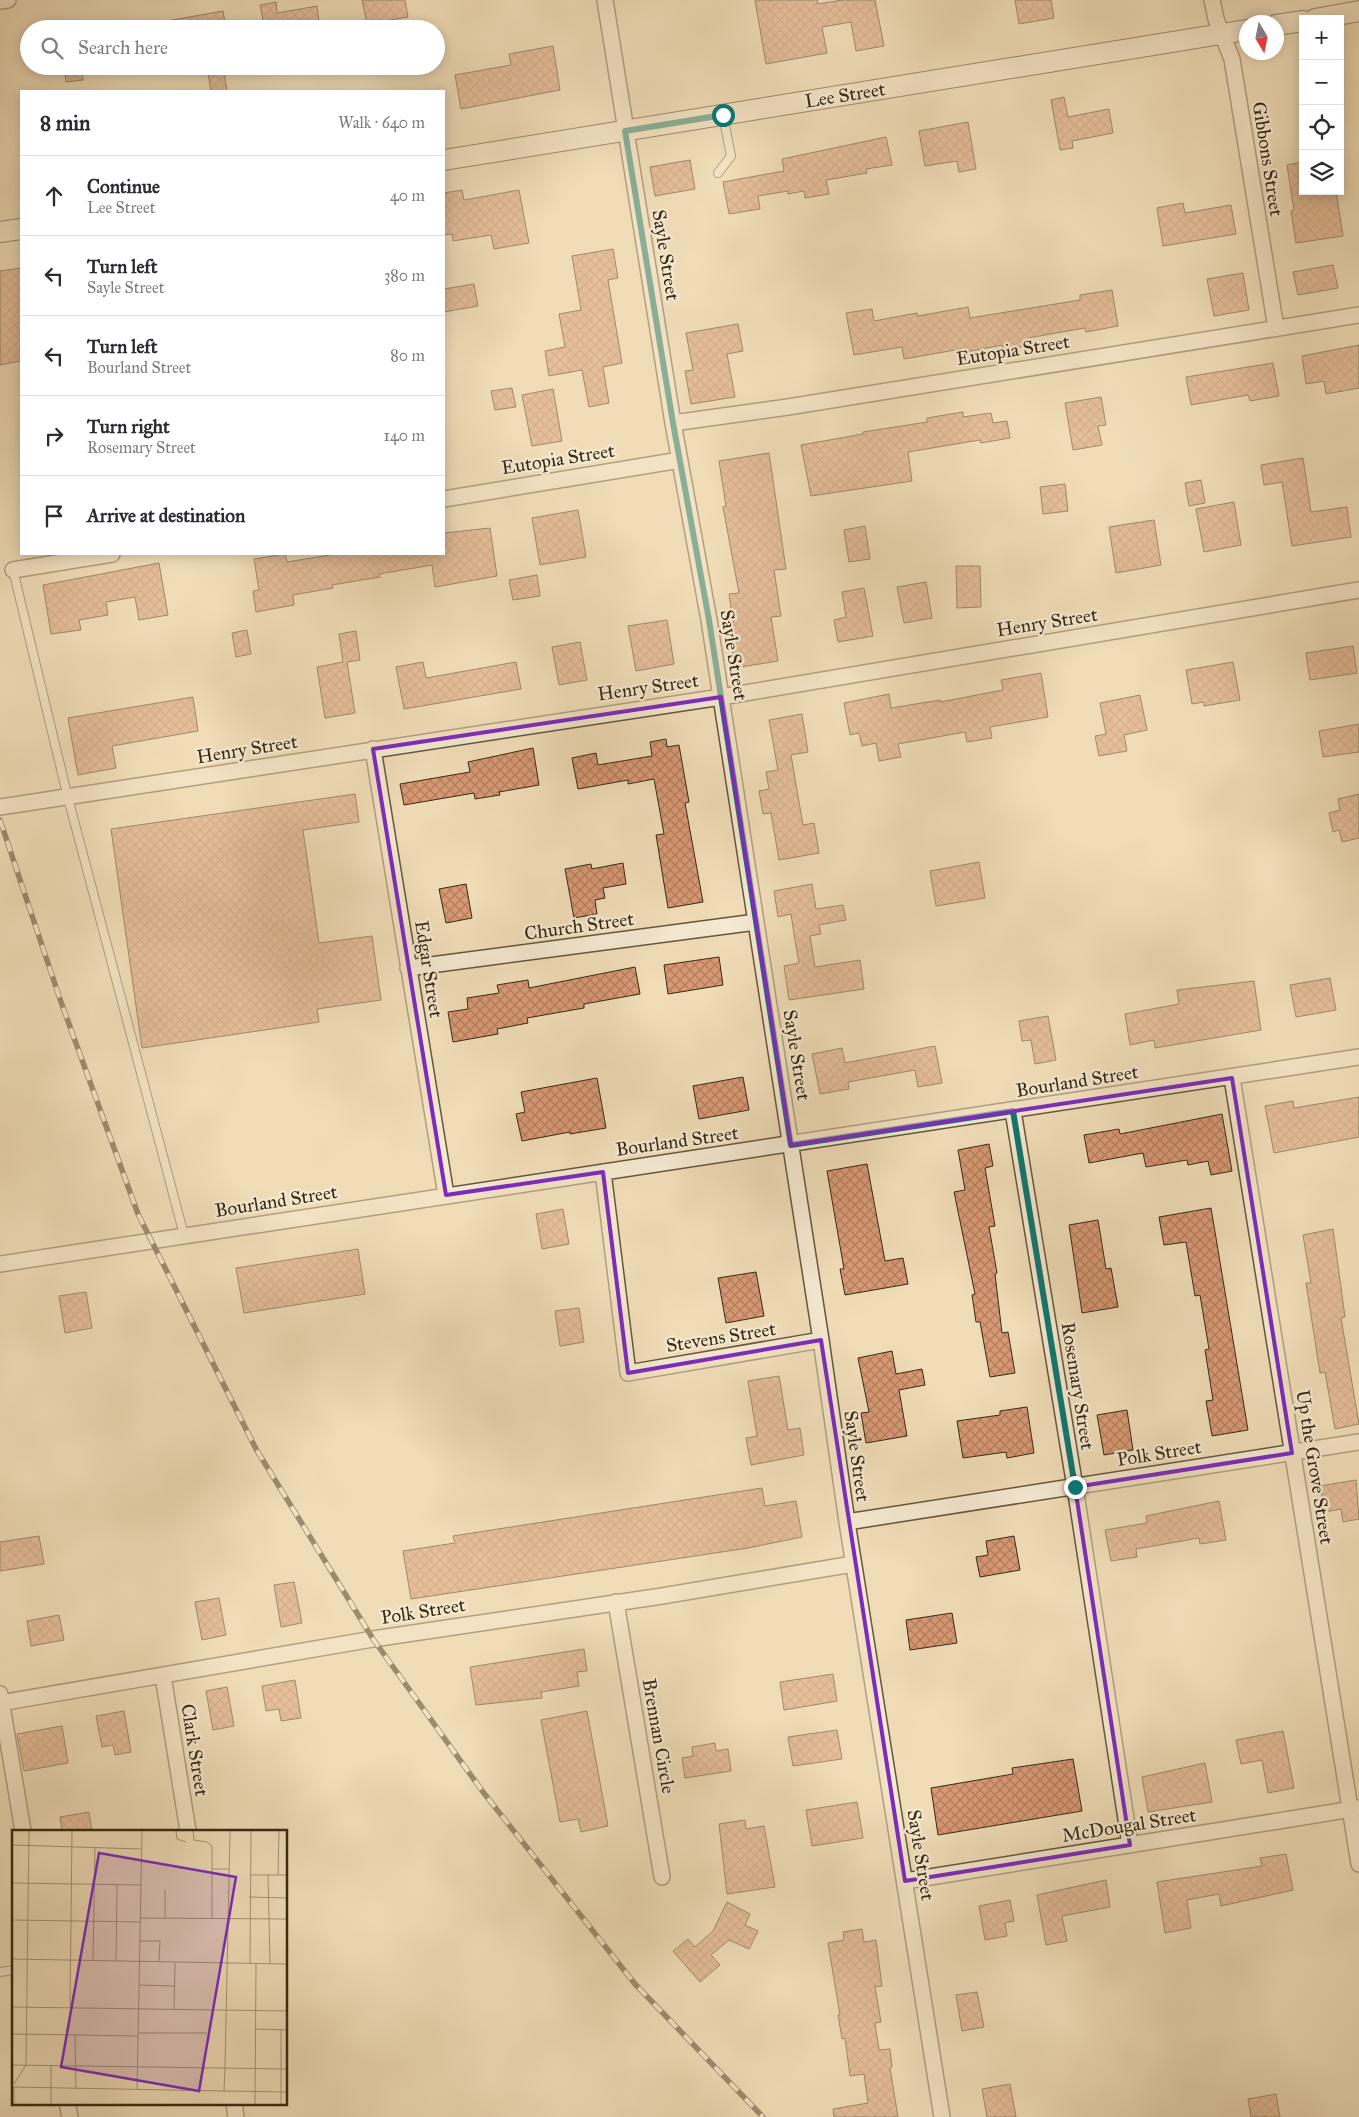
<!DOCTYPE html>
<html lang="en">
<head>
<meta charset="utf-8">
<style>
  :root { --surface:#fff; --page:#f2f2f3; --text:#2b2b33; --muted:#7c7c81; --line:#e1e1e2 }
  body { margin:0; font-family:"IM FELL Great Primer",serif; background:var(--page); color:var(--text) }
  .controls { position:absolute; right:15px; top:15px; display:grid; overflow:hidden; border-radius:0px; box-shadow:0 2px 12px #0003 }
  .controls button { width:45px; height:45px; display:grid; place-items:center; padding:0; border:0; border-bottom:1px solid var(--line); background:var(--surface); color:var(--text); font:25px sans-serif }
  .compass { position:absolute; left:1239px; top:15px; width:45px; height:45px; border-radius:50%; background:var(--surface); box-shadow:0 2px 12px #0003; rotate:170deg }
  .stop { position:absolute; width:15px; height:15px; margin:-11px; border:4px solid #0f766e; border-radius:50%; background:#fff }
  .stop.end { background:#0f766e; border-color:#fff; box-shadow:0 1px 5px #0008 }
  .list { margin:0; padding:0; list-style:none }
  h2 { display:flex; justify-content:space-between; align-items:center; height:65px; margin:0; padding:0 20px; font-size:21px }
  h2 small { font-size:16px; font-weight:400; color:var(--muted) }
  .list li { display:grid; grid-template-columns:32px 1fr auto; gap:15px; align-items:center; box-sizing:border-box; height:80px; padding:0 20px; border-top:1px solid var(--line) }
  .list b { display:block; font-size:19px; white-space:nowrap }
  .list p { margin:0; font-size:16px; white-space:nowrap; color:var(--muted) }
  .list em { font-size:16px; font-style:normal; color:var(--muted) }
  .icon { flex:none; width:28px; height:28px; fill:none; stroke:currentColor; stroke-width:2; stroke-linecap:round; stroke-linejoin:round }
  .map { position:relative; flex:none; width:1359px; height:2117px; overflow:hidden }
  .search { position:absolute; background:var(--surface); box-shadow:0 2px 12px #0003; left:20px; top:20px; width:425px; height:55px; display:flex; align-items:center; gap:12px; box-sizing:border-box; padding:0 18px; border-radius:28px; color:var(--muted); font-size:19px }
  .panel { position:absolute; background:var(--surface); box-shadow:0 2px 12px #0003; left:20px; top:90px; width:425px; height:465px; border-radius:0px }
  .map>svg:first-child { display:block }
  .building { fill:url(#building-cross-hatch); stroke:#382913 }
  .lines { fill:none; stroke-linecap:round; stroke-linejoin:round }
  .service-casing { stroke:#66563c; stroke-width:10 }
  .minor-casing { stroke:#66563c; stroke-width:18 }
  .secondary-casing { stroke:#382913; stroke-width:22 }
  .service { stroke:#f5e9d1; stroke-width:8 }
  .minor { stroke:#f5e9d1; stroke-width:15 }
  .secondary { stroke:#f5e9d1; stroke-width:20 }
  .rail-casing { stroke:#382913; stroke-width:5.5 }
  .rail { stroke:#f5e9d1; stroke-width:4; stroke-dasharray:11; stroke-linecap:butt }
  .route { stroke:#0f766e; stroke-width:6 }
  .marked { fill:none; stroke:#7b2cbf; stroke-width:4; stroke-linejoin:round }
  .labels { text-anchor:middle; dominant-baseline:central; stroke-width:4.5; stroke-linejoin:round; paint-order:stroke }
  .street-label { font-size:19px; fill:#382913; stroke:#f5e9d1 }
  .inset-road { fill:none; stroke:#a69576; stroke-width:1 }
  .view { fill:#7b2cbf; fill-opacity:0.15; stroke:#7b2cbf; stroke-width:2.5 }
  .inset-edge { fill:none; stroke:#382913; stroke-width:2.5 }
</style>
</head>
<body>
<div class="map">
<svg width="1359" height="2117" viewBox="0 0 1359 2117">
  <defs>
    <pattern id="building-cross-hatch" width="8" height="8" patternUnits="userSpaceOnUse" patternTransform="scale(1.25)"><rect width="8" height="8" fill="#d99975"/><path d="M0 0l8 8M0 8l8-8" fill="none" stroke="#b17d5f"/></pattern>
  </defs>
  <rect width="100%" height="100%" fill="#f0ddb8"/>
  <filter id="stains"><feTurbulence type="fractalNoise" baseFrequency=".004" numOctaves="4"/><feColorMatrix values="0 0 0 0 .2 0 0 0 0 .09 0 0 0 0 .02 0 0 0 .5 -.17"/></filter>
  <radialGradient id="worn" r=".72"><stop offset=".6" stop-color="#630" stop-opacity="0"/><stop offset="1" stop-color="#630" stop-opacity=".3"/></radialGradient>
  <!-- building -->
  <path class="building" d="M362,0H405L408,17L367,24Z
    M755,0H817L818,4L842,0H875L884,46L856,51L851,22L822,27L827,53L766,64Z
    M1015,0H1051L1054,18L1019,24Z
    M276,2L277,13L317,6L319,22L305,24L306,29H265L260,5Z
    M223,11L226,29H168L167,21Z
    M553,46L560,90L461,109L455,75L511,65L509,54Z
    M64,66H81L83,80L66,82Z
    M207,66H223L227,91H211Z
    M1064,97L1068,117L1109,109L1113,133L1072,141L1073,148L1060,150L1051,100Z
    M968,122L976,169L959,172L957,161L925,166L919,131Z
    M886,137L892,165L866,169L867,173L826,180L829,194L805,198L804,191L788,194V191L758,196L760,209L729,214L723,182L784,171L782,159Z
    M690,160L695,189L655,196L650,167Z
    M1303,162V191H1336L1343,236L1296,243L1291,211L1294,210L1287,165Z
    M462,190L464,200L519,190L529,243L494,249L491,235L453,241L452,234L444,235V193Z
    M1183,203L1185,213L1231,205L1236,234L1163,246L1157,208Z
    M613,249L618,278L608,280L622,363L603,367L609,403L589,407L582,370L549,376L545,351L565,347L559,314L581,310L572,256Z
    M1333,265L1338,288L1298,295L1293,272Z
    M21,268V361L0,365V271Z
    M1243,273L1249,310L1214,316L1207,279Z
    M474,284L478,306L444,312V289Z
    M1112,290L1118,326L1086,332L1085,328L1028,338L1030,345L1003,350L1002,345L961,353V349L904,359L902,347L854,355L846,313L872,309L874,321L917,313L918,316L968,307L970,318L1080,300V295Z
    M738,324L743,351L727,354L735,397L691,404L685,371L693,370L686,333Z
    M1359,345V388L1326,394L1324,381L1306,384L1302,356Z
    M1273,363L1279,396L1250,401L1248,395L1191,405L1186,377Z
    M512,388L516,407L495,410L491,391Z
    M553,389L562,441L532,446L522,395Z
    M1101,397L1106,425L1098,426L1102,445L1073,450L1065,403Z
    M963,412V417L991,413L993,423L1007,421L1010,438L981,443L980,440L908,452L912,481L811,496L801,445L863,434V432L927,422V418Z
    M769,453L786,569L774,570L781,616L771,617L778,661L735,668L730,636H735L729,594L739,593L723,507L726,506L719,461Z
    M1303,458L1311,512L1347,507L1351,537L1292,546L1282,482L1264,485L1261,465Z
    M1201,480L1205,503L1189,506L1185,483Z
    M1065,484L1068,511L1043,514L1040,487Z
    M1234,502L1241,545L1204,552L1196,509Z
    M578,510L586,557L540,565L532,518Z
    M1154,520L1161,565L1116,573L1109,527Z
    M865,526L870,559L849,562L844,530Z
    M490,528L497,576L435,587L432,565L379,574L380,577L332,585L333,588L293,595L294,605L256,612L253,591L259,590L254,559L285,554L287,562L336,554H444V533Z
    M159,563L168,615L139,620L135,597L106,602L108,615L79,620L81,630L51,634L43,585Z
    M956,566H980L981,607L957,608Z
    M537,575L540,596L513,600L509,580Z
    M926,582L932,618L904,623L897,587Z
    M864,588L873,636L838,642L834,620L846,617L842,592Z
    M667,620L674,664L636,671L628,626Z
    M247,630L251,654L236,657L232,633Z
    M356,631L360,660L347,662L355,713L325,718L317,667L343,662L339,634Z
    M580,642L587,680L559,685L552,647Z
    M1353,646L1357,673L1310,680L1306,653Z
    M423,662L426,678L516,662L521,689L404,709L396,667Z
    M1233,662L1240,700L1204,706V702L1192,704L1186,670Z
    M1041,673L1048,717L990,727L992,738L967,742L965,732L898,744L901,757L879,761L876,743L862,746L859,733L850,735L844,703L889,694L891,708L940,700V702L1003,690L1001,680Z
    M1140,695L1147,730L1124,735L1127,751L1099,756L1095,736L1106,734L1100,703Z
    M193,697L198,731L112,746L116,768L78,775L68,718Z
    M802,714L808,752L791,755L803,825L814,823L819,853L779,860L771,813L763,814L759,791L769,789L766,772L778,770L769,720Z
    M1359,724V752L1323,757L1319,731Z
    M666,739L667,747L679,745L689,802L685,803L703,902L668,908L656,835L664,834L654,779L628,784V780L578,789L572,758L596,753L598,765L652,756L650,742Z
    M533,748L539,785L499,792L500,795L475,799L474,793L404,805L400,784L470,772L468,762Z
    M355,794L359,822L303,830L319,943L372,936L381,1000L317,1009L319,1022L142,1048L111,829Z
    M1359,794V838L1342,842L1339,830L1333,832L1329,813L1340,810L1338,799Z
    M979,862L985,898L936,906L930,871Z
    M623,863L626,884L603,888L605,898L595,900L597,914L574,918L565,869L591,864L592,869Z
    M466,884L472,918L446,923L439,889Z
    M812,884L816,909L843,905L846,920L819,925L821,934L810,936L815,967L860,960L864,989L789,1000L784,966L799,963L795,941L791,914L778,917L774,891Z
    M719,957L723,985L668,994L664,965Z
    M635,967L640,994L584,1004V1008L527,1018L528,1023L497,1029L498,1034L453,1042L448,1012L468,1009L467,998L499,993L497,985L528,980L529,988Z
    M1330,978L1336,1010L1296,1017L1290,985Z
    M1254,981L1261,1030L1155,1048L1154,1040L1130,1045L1125,1014L1179,1004L1177,990Z
    M1048,1016L1056,1060L1035,1064L1031,1040L1022,1041L1019,1021Z
    M935,1046L942,1083L918,1087L915,1070L848,1082L849,1089L820,1094L812,1054L842,1048L845,1063Z
    M743,1077L749,1110L699,1119L693,1086Z
    M597,1078L606,1128L570,1134V1132L522,1141L516,1114L525,1112L521,1092Z
    M1359,1097V1137L1274,1153L1265,1106L1293,1101L1294,1108Z
    M1222,1114L1232,1171L1211,1175L1208,1161L1188,1165L1187,1160L1146,1167L1143,1153L1089,1163L1084,1135L1119,1129L1120,1134Z
    M989,1144L993,1166L985,1168L995,1226L989,1227L997,1273L995,1274L1002,1333L1008,1332L1015,1373L990,1377L980,1322H976L972,1295L975,1294L954,1192L965,1190L958,1150Z
    M867,1164L885,1261L903,1258L908,1284L845,1295L840,1269H844L827,1171Z
    M1211,1208L1248,1430L1212,1436L1206,1401L1213,1400L1205,1350L1209,1349L1200,1295L1195,1296L1186,1242L1164,1245L1159,1217Z
    M563,1209L569,1244L542,1249L536,1214Z
    M1098,1220L1106,1269L1111,1268L1118,1307L1082,1313L1069,1225Z
    M1333,1229L1345,1317L1341,1318L1359,1424L1335,1429L1325,1372L1320,1373L1306,1283H1311L1303,1235Z
    M358,1249L365,1294L244,1313L236,1268Z
    M756,1272L764,1316L726,1323L718,1278Z
    M86,1292L92,1328L65,1333L59,1296Z
    M579,1308L584,1342L560,1346L555,1311Z
    M892,1351L896,1374L922,1369L925,1385L899,1390L907,1436L866,1443L861,1413L869,1412L858,1358Z
    M779,1376L788,1430L800,1428L804,1455L751,1465L746,1438L757,1436L748,1381Z
    M1027,1407L1034,1453L1007,1458L1006,1452L963,1458L957,1421L1000,1415V1411Z
    M1127,1410L1133,1450L1104,1455L1097,1415Z
    M1356,1480L1359,1519L1343,1522L1341,1509L1325,1512L1320,1486Z
    M762,1488L765,1506L796,1501L802,1537L748,1548L411,1599L403,1551L455,1543L453,1536Z
    M1219,1501L1226,1540L1200,1544L1199,1538L1136,1549L1137,1557L1111,1561L1105,1530L1147,1523L1146,1516Z
    M39,1536L44,1564L0,1571V1542Z
    M1014,1536L1020,1570L980,1577L976,1557L988,1555L986,1541Z
    M294,1582L302,1623L281,1627L274,1585Z
    M219,1598L226,1635L202,1640L195,1602Z
    M952,1613L957,1643L910,1650L906,1620Z
    M59,1615L64,1640L31,1646L27,1621Z
    M584,1649L587,1671L577,1672L579,1686L541,1692L542,1698L476,1705L470,1667Z
    M833,1674L837,1701L784,1710L780,1682Z
    M295,1680L301,1718L281,1721L279,1709L266,1711L262,1686Z
    M227,1687L234,1726L213,1730L206,1691Z
    M124,1711L131,1752L115,1755L113,1745L102,1747L96,1716Z
    M587,1711L608,1826L581,1832L578,1819L560,1822L541,1720Z
    M62,1726L68,1763L24,1771L17,1734Z
    M837,1730L842,1759L793,1766L788,1737Z
    M1283,1731L1294,1788L1268,1793L1262,1760L1241,1764L1236,1740Z
    M715,1743L716,1751L728,1749L731,1771L685,1778L682,1758L693,1756L692,1747Z
    M1073,1759L1082,1811L938,1835L931,1788L1013,1774L1012,1768Z
    M1205,1763L1212,1802L1148,1812L1142,1777Z
    M857,1802L863,1838L812,1846L806,1810Z
    M89,1812L92,1831H62L60,1817Z
    M745,1820L746,1829L764,1826L775,1887L727,1894L719,1824Z
    M1286,1854L1293,1890L1221,1906L1219,1894L1187,1900L1191,1928L1165,1933L1157,1882L1262,1866L1260,1858Z
    M1106,1880L1110,1907L1062,1916L1067,1941L1046,1945L1037,1895Z
    M1010,1900L1014,1921L1005,1923L1007,1936L985,1940L979,1906Z
    M727,1902L750,1914L745,1925L758,1931L749,1949L729,1940L711,1955L720,1965L700,1982L673,1951L688,1939L695,1947L713,1931Z
    M862,1929L864,1942L876,1940L882,1986L875,1987L881,2022L875,2023L879,2050L890,2049L892,2067L890,2068L898,2117H834L833,2109L868,2103L864,2074L850,2076L845,2038L842,2039L838,2015H840L828,1943L844,1940L843,1932Z
    M977,1992L984,2027L962,2031L956,1995Z
    M1010,2084L1016,2117H987L982,2089Z
    M1276,2094L1280,2117H1251L1248,2099Z"/>
  <g class="lines">
    <!-- service casing -->
    <g class="service-casing">
      <path id="service" d="M718,173L731,156L723,115
        M13,570L68,798L184,1235
        M0,1972L14,1970"/>
    </g>
    <!-- minor casing -->
    <g class="minor-casing">
      <path id="minor" d="M605,0L673,423L709,620L821,1340L847,1522L942,2117
        M1212,0L1216,19L1232,59L1276,328
        M0,1L8,0
        M673,423L788,407L1359,315
        M444,499L680,460
        M13,570L112,554
        M373,749L446,1195
        M0,807L721,697L1359,590
        M408,968L756,922
        M1232,1078L1359,1864
        M1013,1111L1075,1487L1130,1845
        M603,1172L628,1373L821,1340
        M0,1264L1359,1057
        M847,1522L1359,1442
        M616,1602L662,1877
        M163,1676L188,1831
        M0,1694L23,1831
        M0,1703L373,1639L662,1596L853,1564
        M905,1881L1359,1808
        M67,2103L70,2117
        M234,2103L236,2117"/>
    </g>
    <!-- secondary casing -->
    <g class="secondary-casing">
      <path id="secondary" d="M1315,19L1359,11
        M1276,25L1303,21
        M444,160L1246,30
        M0,232L21,229"/>
    </g>
    <!-- service -->
    <use href="#service" class="service"/>
    <!-- minor -->
    <use href="#minor" class="minor"/>
    <!-- secondary -->
    <use href="#secondary" class="secondary"/>
    <!-- rail casing -->
    <g class="rail-casing">
      <path id="rail" d="M0,820L61,1002L138,1214L256,1449L373,1639L483,1792L635,1984L763,2117"/>
    </g>
    <!-- rail -->
    <use href="#rail" class="rail"/>
  </g>
  <g class="lines">
    <!-- route -->
    <path class="route" d="M723,115L625,131L673,423L709,620L791,1145L1013,1111L1075,1487"/>
  </g>
  <!-- marked area -->
  <path d="M0 0H1359V2117H0ZM721,697L791,1145L1232,1078L1292,1453L1075,1487L1130,1845L905,1881L821,1340L628,1373L603,1172L446,1195L373,749Z" fill="#f0ddb8" fill-opacity=".55" fill-rule="evenodd"/>
  <path class="marked" d="M721,697L791,1145L1232,1078L1292,1453L1075,1487L1130,1845L905,1881L821,1340L628,1373L603,1172L446,1195L373,749Z"/>
  <g class="labels">
    <!-- street labels -->
    <g class="street-label">
      <text transform="translate(845 95) rotate(-9)">Lee Street</text>
      <text transform="translate(1268 159) rotate(81)">Gibbons Street</text>
      <text transform="translate(666 255) rotate(81)">Sayle Street</text>
      <text transform="translate(1013 350) rotate(-9)">Eutopia Street</text>
      <text transform="translate(558 459) rotate(-9)">Eutopia Street</text>
      <text transform="translate(1047 622) rotate(-9)">Henry Street</text>
      <text transform="translate(734 655) rotate(81)">Sayle Street</text>
      <text transform="translate(648 687) rotate(-8)">Henry Street</text>
      <text transform="translate(247 749) rotate(-9)">Henry Street</text>
      <text transform="translate(579 926) rotate(-8)">Church Street</text>
      <text transform="translate(429 969) rotate(81)">Edgar Street</text>
      <text transform="translate(797 1055) rotate(81)">Sayle Street</text>
      <text transform="translate(1077 1081) rotate(-9)">Bourland Street</text>
      <text transform="translate(677 1141) rotate(-8)">Bourland Street</text>
      <text transform="translate(276 1201) rotate(-9)">Bourland Street</text>
      <text transform="translate(721 1337) rotate(-9)">Stevens Street</text>
      <text transform="translate(1078 1386) rotate(81)">Rosemary Street</text>
      <text transform="translate(1159 1453) rotate(-9)">Polk Street</text>
      <text transform="translate(857 1456) rotate(82)">Sayle Street</text>
      <text transform="translate(1315 1467) rotate(81)">Up the Grove Street</text>
      <text transform="translate(423 1611) rotate(-9)">Polk Street</text>
      <text transform="translate(659 1736) rotate(80)">Brennan Circle</text>
      <text transform="translate(195 1750) rotate(81)">Clark Street</text>
      <text transform="translate(1129 1825) rotate(-9)">McDougal Street</text>
      <text transform="translate(921 1855) rotate(81)">Sayle Street</text>
    </g>
  </g>
  <!-- overview -->
  <g transform="translate(12 1830)">
    <rect width="275" height="275" fill="#f0ddb8"/>
    <path class="inset-road" d="M164,1L165,9L174,12M181,1L182,10L195,12L200,16V89M0,15L129,19M200,39H217M238,45H275M256,45L258,134M266,45L267,1M0,53L129,55M237,67L275,68M128,88L275,89M153,88V60M0,90L128,92M127,111H148L147,132M0,129L275,134M81,130L83,18M104,131L105,55M238,134L239,1M127,155L163,156M0,177L275,181M58,177L60,1M162,179L163,133M244,199L275,200M269,199V274M126,203H195M0,204L126,206M63,206L64,259M0,235L275,239M213,237L218,1M213,237L212,261L275,262M2,254L14,235L17,1M0,257L212,261M125,260L130,1M2,274V256M39,274V236M243,274L244,134"/>
    <path class="view" d="M87,23L224,47L187,261L49,237Z"/>
    <rect width="275" height="275" class="inset-edge"/>
  </g>
  <rect width="100%" height="100%" filter="url(#stains)"/>
  <rect width="100%" height="100%" fill="url(#worn)"/>
</svg>
<div class="controls">
<button>+</button>
<button>−</button>
<button><svg class="icon" aria-label="locate" viewBox="0 0 24 24"><circle cx="12" cy="12" r="6"/><path d="M12 2v4M12 18v4M2 12h4M18 12h4"/></svg></button>
<button><svg class="icon" aria-label="layers" viewBox="0 0 24 24"><path d="M12 4l9 5-9 5-9-5zM3 14l9 5 9-5"/></svg></button>
</div>
<svg class="compass" viewBox="-18 -18 36 36"><path d="M0-13l5 13h-10z" fill="#e53935"/><path d="M0 13l5-13h-10z" fill="#7c7c81"/></svg>
<div class="stop" style="left:723px;top:115px"></div>
<div class="stop end" style="left:1075px;top:1487px"></div>
<div class="search"><svg class="icon" aria-label="search" viewBox="0 0 24 24"><circle cx="10" cy="10" r="6"/><path d="M15 15l6 6"/></svg>Search here</div>
<section class="panel">
<h2>8 min<small>Walk · 640 m</small></h2>
<ul class="list">
<li><svg class="icon" aria-label="ahead" viewBox="0 0 24 24"><path d="M12 20V5M6 11l6-6 6 6"/></svg><div><b>Continue</b><p>Lee Street</p></div><em>40 m</em></li>
<li><svg class="icon" aria-label="left" viewBox="0 0 24 24"><path d="M17 20v-9H6M10 6l-5 5 5 5"/></svg><div><b>Turn left</b><p>Sayle Street</p></div><em>380 m</em></li>
<li><svg class="icon" aria-label="left" viewBox="0 0 24 24"><path d="M17 20v-9H6M10 6l-5 5 5 5"/></svg><div><b>Turn left</b><p>Bourland Street</p></div><em>80 m</em></li>
<li><svg class="icon" aria-label="right" viewBox="0 0 24 24"><path d="M7 20v-9h11M14 6l5 5-5 5"/></svg><div><b>Turn right</b><p>Rosemary Street</p></div><em>140 m</em></li>
<li><svg class="icon" aria-label="arrive" viewBox="0 0 24 24"><path d="M6 21V4h12l-3 4 3 4H6"/></svg><div><b>Arrive at destination</b></div></li>
</ul>
</section>
</div>
</body>
</html>
